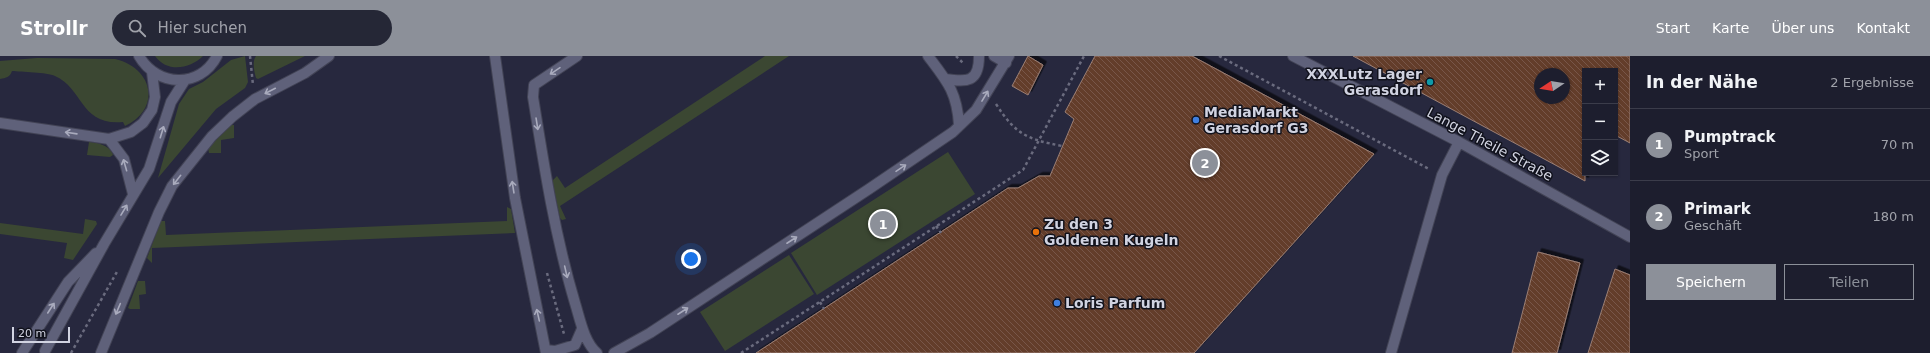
<!DOCTYPE html>
<html lang="de">
<head>
<meta charset="utf-8">
<style>
  :root { --surface:#1d1e2e; --page:#252736; --text:#f1f3f6; --muted:#a0a2aa; --line:#3b3c4a; --accent:#8c9099 }
  body { margin:0; font-family:"DejaVu Sans",sans-serif; background:var(--page); color:var(--text) }
  .controls { position:absolute; right:12px; top:12px; display:grid; overflow:hidden; border-radius:0px; box-shadow:0 1px 3px #0004 }
  .controls button { width:36px; height:36px; display:grid; place-items:center; padding:0; border:0; border-bottom:1px solid var(--line); background:var(--surface); color:var(--text); font:20px sans-serif }
  .compass { position:absolute; left:1534px; top:12px; width:36px; height:36px; border-radius:50%; background:var(--surface); box-shadow:0 1px 3px #0004; rotate:258deg }
  .scale { position:absolute; left:12px; bottom:10px; width:58px; box-sizing:border-box; padding-left:4px; border:2px solid #d1d3e1; border-top:0; font-size:11px; line-height:14px; white-space:nowrap; color:#d1d3e1; -webkit-text-stroke:3px #11121c; paint-order:stroke }
  .you { position:absolute; left:691px; top:203px; width:14px; height:14px; margin:-10px; border:3px solid #fff; border-radius:50%; background:#1a73e8; box-shadow:0 0 0 6px #1a73e833 }
  .badge { display:grid; place-items:center; width:26px; height:26px; border-radius:50%; background:var(--accent); color:#fff; font-size:13px; font-weight:700 }
  .pin { position:absolute; translate:-50% -50%; border:2px solid #fff; box-shadow:0 1px 4px #0006 }
  .list { margin:0; padding:0; list-style:none }
  h2 { display:flex; justify-content:space-between; align-items:center; height:52px; margin:0; padding:0 16px; font-size:17px }
  h2 small { font-size:13px; font-weight:400; color:var(--muted) }
  .list li { display:grid; grid-template-columns:26px 1fr auto; gap:12px; align-items:center; box-sizing:border-box; height:72px; padding:0 16px; border-top:1px solid var(--line) }
  .list b { display:block; font-size:15px; white-space:nowrap }
  .list p { margin:0; font-size:13px; white-space:nowrap; color:var(--muted) }
  .list em { font-size:13px; font-style:normal; color:var(--muted) }
  .actions { display:flex; gap:8px; padding:12px 16px }
  .actions a { flex:1; padding:9px 0; border:1px solid var(--accent); border-radius:0px; text-align:center; font-size:14px; color:var(--accent) }
  .actions .main { background:var(--accent); color:#fff }
  .icon { flex:none; width:22px; height:22px; fill:none; stroke:currentColor; stroke-width:2; stroke-linecap:round; stroke-linejoin:round }
  .map { position:relative; flex:none; width:1630px; height:297px; overflow:hidden }
  header { display:flex; align-items:center; gap:24px; box-sizing:border-box; height:56px; padding:0 20px; background:var(--accent); color:#fff }
  header strong { font-size:19px }
  nav { display:flex; gap:22px; margin-inline-start:auto; font-size:14px }
  .search { width:280px; height:36px; background:var(--page); display:flex; align-items:center; gap:10px; box-sizing:border-box; padding:0 14px; border-radius:22px; color:var(--muted); font-size:15px }
  main { display:flex }
  aside { flex:1; background:var(--surface) }
  .map>svg:first-child { display:block }
  .grass { fill:#3b4732 }
  .building { fill:url(#building-back-hatch); stroke:#9b7f73; fill-rule:evenodd; filter:url(#shadow) }
  .lines { fill:none; stroke-linecap:round; stroke-linejoin:round }
  .minor-casing { stroke:#424355; stroke-width:12 }
  .path { stroke:#6a6b7e; stroke-width:2.5; stroke-dasharray:3 3; stroke-linecap:butt }
  .minor { stroke:#5f617a; stroke-width:10 }
  .oneway { stroke:#a9abbd }
  .culture-dot { fill:#0f9aa8; stroke:#11121c; stroke-width:1.5 }
  .shop-dot { fill:#3f7fe0; stroke:#11121c; stroke-width:1.5 }
  .food-dot { fill:#e8710a; stroke:#11121c; stroke-width:1.5 }
  .labels { text-anchor:middle; dominant-baseline:central; stroke-width:3; stroke-linejoin:round; paint-order:stroke }
  .poi-label { font-size:14px; font-weight:bold; fill:#d1d3e1; stroke:#11121c; text-anchor:start }
  .street-label { font-size:14px; fill:#d1d3e1; stroke:#11121c }
</style>
</head>
<body>
<header>
<strong>Strollr</strong>
<div class="search"><svg class="icon" aria-label="search" viewBox="0 0 24 24"><circle cx="10" cy="10" r="6"/><path d="M15 15l6 6"/></svg>Hier suchen</div>
<nav><a>Start</a><a>Karte</a><a>Über uns</a><a>Kontakt</a></nav>
</header>
<main>
<div class="map">
<svg width="1630" height="297" viewBox="0 0 1630 297">
  <defs>
    <pattern id="building-back-hatch" width="6" height="6" patternUnits="userSpaceOnUse"><rect width="6" height="6" fill="#633c2c"/><path d="M-1 5l2 2M0 0l6 6M5-1l2 2" fill="none" stroke="#78574a"/></pattern>
    <filter id="shadow"><feDropShadow dx="3.5" dy="-3.5" stdDeviation="0" flood-color="#0009"/></filter>
  </defs>
  <rect width="100%" height="100%" fill="#27283e"/>
  <!-- grass -->
  <path class="grass" d="M155,0H203C190,13 167,17 155,0Z
    M245,0L248,26L245,32L216,53L158,122L179,48L189,33L203,26L231,4Z
    M256,0H305L258,23L256,22C254,15 252,5 256,0Z
    M765,0H789L560,150L566,163L562,164L560,162L552,125L557,120L565,132Z
    M37,2L115,3C153,12 162,52 125,70L123,66C80,70 84,33 55,20C47,16 21,16 12,15C10,21 6,22 0,23V5Z
    M230,69H234V82L221,84V97H209L208,92Z
    M89,86C97,86 111,90 113,99L110,101L87,99Z
    M948,96L975,138L817,239L791,197Z
    M507,151L511,153L515,177L152,192V207L147,202L161,165H165L166,179L507,165Z
    M85,163L96,165L97,168L73,204L64,202L67,187L0,178V167L83,178Z
    M789,199L814,238L725,295L700,256Z
    M138,225H145L146,238L139,239L140,253H130L128,252Z"/>
  <!-- building -->
  <path class="building" d="M1028,0L1043,9L1028,39L1012,30Z
    M1095,0H1192L1374,98L1194,297H756L1008,132H1018L1039,120H1050L1074,63L1065,56Z
    M1353,0H1630V87L1615,79V15H1585V125ZM1540,18H1564V42H1540Z
    M1538,196L1580,207L1557,297H1512Z
    M1615,213L1630,219V297H1588Z"/>
  <g class="lines">
    <!-- minor casing -->
    <g class="minor-casing">
      <path id="minor" d="M139,0C157,31 200,33 217,0
        M495,0L515,142L546,297
        M577,0L534,29L533,41C544,110 555,180 575,247C580,263 584,286 597,297
        M928,0C947,25 957,36 959,69
        M994,0L1006,7
        M1293,0L1459,86L1630,181
        M945,23C967,26 979,27 979,0
        M0,67L109,83L131,76L143,67L152,54L155,41L152,16
        M109,83L124,103L133,138
        M546,294L555,295L575,289L582,273
        M45,295L104,188L149,113L171,46L185,24
        M22,297L68,226L96,197
        M101,297L159,156L172,130L212,80L232,61L255,43L305,17L329,0
        M614,297L650,277L869,133L953,76L976,54L1009,0
        M1391,297L1442,119L1459,86"/>
    </g>
    <!-- path -->
    <path class="path" d="M250,0L253,29
      M956,0L964,8
      M1219,0L1429,113
      M996,48C1016,79 1027,83 1062,90
      M936,170L941,177
      M547,217L564,278
      M820,246L824,253
      M71,297L118,214
      M741,297L1023,114L1084,0"/>
    <!-- minor -->
    <use href="#minor" class="minor"/>
  </g>
  <!-- one-way arrows -->
  <defs><path id="oneway-shaft" d="M-6 0H5M1.5-3L5.5 0L1.5 3" fill="none" stroke-width="1.6" stroke-linecap="round" stroke-linejoin="round"/></defs>
  <g class="oneway">
    <use href="#oneway-shaft" transform="translate(555 15) rotate(146)"/>
    <use href="#oneway-shaft" transform="translate(270 35) rotate(153)"/>
    <use href="#oneway-shaft" transform="translate(985 40) rotate(-59)"/>
    <use href="#oneway-shaft" transform="translate(537 68) rotate(81)"/>
    <use href="#oneway-shaft" transform="translate(162 76) rotate(-73)"/>
    <use href="#oneway-shaft" transform="translate(71 77) rotate(-172)"/>
    <use href="#oneway-shaft" transform="translate(125 109) rotate(-106)"/>
    <use href="#oneway-shaft" transform="translate(901 112) rotate(-34)"/>
    <use href="#oneway-shaft" transform="translate(177 124) rotate(128)"/>
    <use href="#oneway-shaft" transform="translate(513 131) rotate(-99)"/>
    <use href="#oneway-shaft" transform="translate(124 154) rotate(-59)"/>
    <use href="#oneway-shaft" transform="translate(792 184) rotate(-33)"/>
    <use href="#oneway-shaft" transform="translate(566 216) rotate(77)"/>
    <use href="#oneway-shaft" transform="translate(51 252) rotate(-57)"/>
    <use href="#oneway-shaft" transform="translate(118 253) rotate(113)"/>
    <use href="#oneway-shaft" transform="translate(683 255) rotate(-33)"/>
    <use href="#oneway-shaft" transform="translate(538 259) rotate(-103)"/>
  </g>
  <!-- markers -->
  <circle class="culture-dot" cx="1430" cy="26" r="4"/>
  <g class="shop-dot">
    <circle cx="1196" cy="64" r="4"/>
    <circle cx="1057" cy="247" r="4"/>
  </g>
  <circle class="food-dot" cx="1036" cy="176" r="4"/>
  <g class="labels">
    <!-- poi labels -->
    <g class="poi-label">
      <text x="1422" y="18" text-anchor="end">XXXLutz Lager<tspan x="1422" dy="16">Gerasdorf</tspan></text>
      <text x="1204" y="56">MediaMarkt<tspan x="1204" dy="16">Gerasdorf G3</tspan></text>
      <text x="1044" y="168">Zu den 3<tspan x="1044" dy="16">Goldenen Kugeln</tspan></text>
      <text x="1065" y="247">Loris Parfum</text>
    </g>
    <!-- street labels -->
    <g class="street-label">
      <text transform="translate(1490 88) rotate(28)">Lange Theile Straße</text>
    </g>
  </g>
</svg>
<div class="controls">
<button>+</button>
<button>−</button>
<button><svg class="icon" aria-label="layers" viewBox="0 0 24 24"><path d="M12 4l9 5-9 5-9-5zM3 14l9 5 9-5"/></svg></button>
</div>
<svg class="compass" viewBox="-18 -18 36 36"><path d="M0-13l5 13h-10z" fill="#e53935"/><path d="M0 13l5-13h-10z" fill="#a0a2aa"/></svg>
<div class="scale">20 m</div>
<div class="you"></div>
<div class="pin badge" style="left:883px;top:168px">1</div>
<div class="pin badge" style="left:1205px;top:107px">2</div>
</div>
<aside>
<h2>In der Nähe<small>2 Ergebnisse</small></h2>
<ul class="list">
<li><span class="badge">1</span><div><b>Pumptrack</b><p>Sport</p></div><em>70 m</em></li>
<li><span class="badge">2</span><div><b>Primark</b><p>Geschäft</p></div><em>180 m</em></li>
</ul>
<div class="actions"><a class="main">Speichern</a><a>Teilen</a></div>
</aside>
</main>
</body>
</html>
